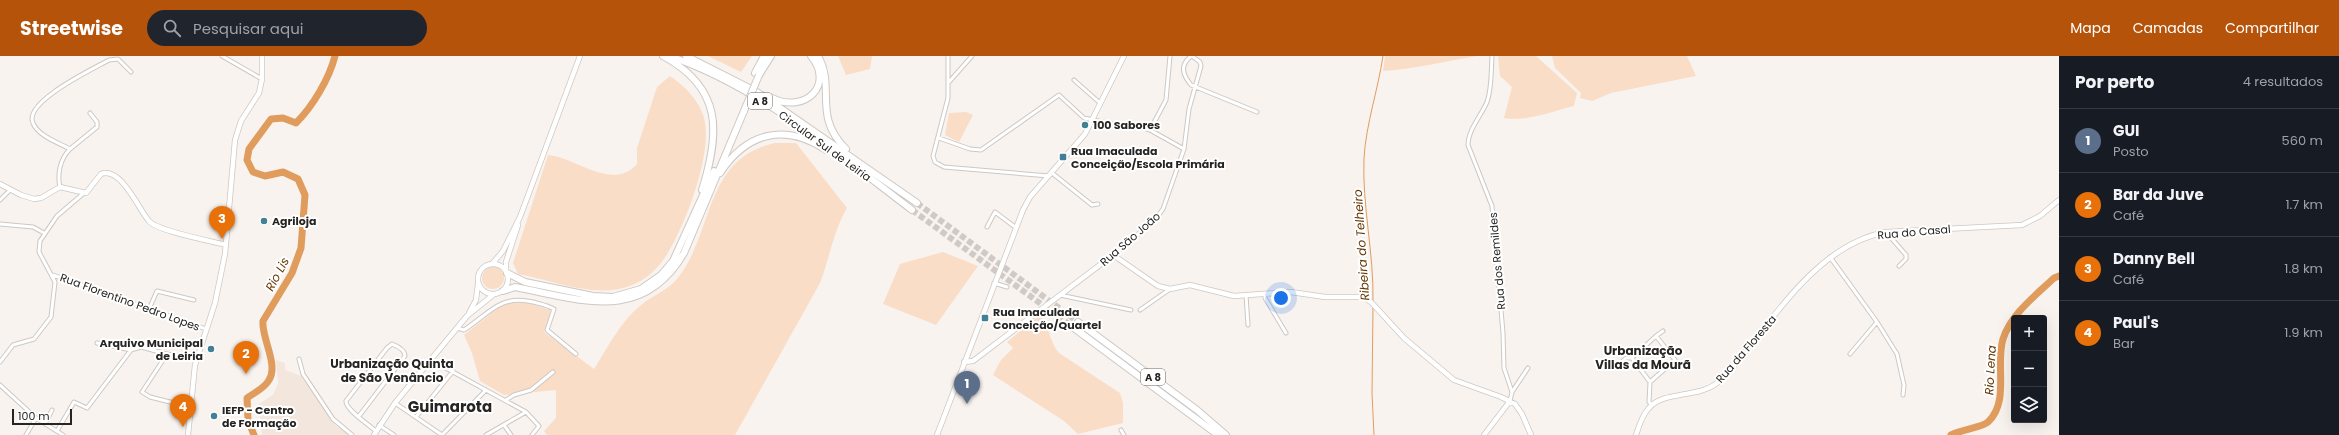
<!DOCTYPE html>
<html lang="pt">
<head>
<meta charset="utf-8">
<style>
  :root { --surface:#171b24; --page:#20242c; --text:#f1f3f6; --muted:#9ea1a6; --line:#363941; --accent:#b45309 }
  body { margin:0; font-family:Poppins,sans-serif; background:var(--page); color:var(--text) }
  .controls { position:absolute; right:12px; bottom:12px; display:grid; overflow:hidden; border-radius:4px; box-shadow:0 4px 16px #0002 }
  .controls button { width:36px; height:36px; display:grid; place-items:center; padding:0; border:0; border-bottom:1px solid var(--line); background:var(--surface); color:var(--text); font:20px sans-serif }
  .scale { position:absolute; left:12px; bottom:10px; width:60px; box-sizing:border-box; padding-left:4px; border:2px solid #272523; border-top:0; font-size:11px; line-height:14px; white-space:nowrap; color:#272523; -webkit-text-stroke:3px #fff; paint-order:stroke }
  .you { position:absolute; left:1281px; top:242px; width:14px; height:14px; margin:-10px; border:3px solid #fff; border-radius:50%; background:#1a73e8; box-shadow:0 0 0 6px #1a73e833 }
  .badge { display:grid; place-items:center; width:26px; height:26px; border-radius:50%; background:var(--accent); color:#fff; font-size:13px; font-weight:700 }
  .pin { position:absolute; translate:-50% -33px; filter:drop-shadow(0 1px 2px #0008) }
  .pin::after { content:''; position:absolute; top:21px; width:14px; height:12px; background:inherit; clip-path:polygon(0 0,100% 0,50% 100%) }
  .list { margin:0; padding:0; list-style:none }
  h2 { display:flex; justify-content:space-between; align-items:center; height:52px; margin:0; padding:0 16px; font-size:17px }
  h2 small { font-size:13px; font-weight:400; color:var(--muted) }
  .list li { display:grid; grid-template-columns:26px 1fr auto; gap:12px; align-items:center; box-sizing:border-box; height:64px; padding:0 16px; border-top:1px solid var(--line) }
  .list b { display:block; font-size:15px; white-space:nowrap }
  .list p { margin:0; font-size:13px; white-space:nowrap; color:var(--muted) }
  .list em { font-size:13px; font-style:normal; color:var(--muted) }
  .icon { flex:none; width:22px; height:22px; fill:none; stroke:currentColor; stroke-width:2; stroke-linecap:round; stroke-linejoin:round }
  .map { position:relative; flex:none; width:2059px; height:379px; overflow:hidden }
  header { display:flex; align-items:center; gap:24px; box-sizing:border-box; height:56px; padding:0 20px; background:var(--accent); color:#fff }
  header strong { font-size:19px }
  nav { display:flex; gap:22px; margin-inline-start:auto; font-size:14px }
  .search { width:280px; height:36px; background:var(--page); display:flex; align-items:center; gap:10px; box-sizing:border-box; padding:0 14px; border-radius:22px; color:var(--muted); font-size:15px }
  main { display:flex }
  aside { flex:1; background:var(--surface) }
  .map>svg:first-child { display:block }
  .built { fill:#f2e6dd }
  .green { fill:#f9ddc7 }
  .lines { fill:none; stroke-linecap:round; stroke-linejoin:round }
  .stream { stroke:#e09c5d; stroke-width:1 }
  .river { stroke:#e09c5d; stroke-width:7 }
  .highway-tunnel { stroke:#cfcac6; stroke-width:6; stroke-dasharray:6 3; stroke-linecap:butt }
  .street-casing { stroke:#cdc8c4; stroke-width:5 }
  .secondary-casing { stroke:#cdc8c4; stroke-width:6 }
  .highway-casing { stroke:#cdc8c4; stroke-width:8 }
  .street { stroke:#fff; stroke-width:3 }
  .secondary { stroke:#fff; stroke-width:4.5 }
  .highway { stroke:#fff; stroke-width:6 }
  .highway-bridge-casing { stroke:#cdc8c4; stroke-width:8; stroke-linecap:butt }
  .highway-bridge { stroke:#fff; stroke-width:6 }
  .poi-dot { fill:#428096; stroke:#fff; stroke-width:1.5 }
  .labels { text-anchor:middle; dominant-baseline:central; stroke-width:4; stroke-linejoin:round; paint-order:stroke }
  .shield { fill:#fff; stroke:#686665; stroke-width:1 }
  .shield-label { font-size:10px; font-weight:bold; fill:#272523 }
  .poi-label { font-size:11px; font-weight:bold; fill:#272523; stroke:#fff; text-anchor:start }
  .street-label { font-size:11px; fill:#272523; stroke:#fff }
  .water-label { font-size:12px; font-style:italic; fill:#643804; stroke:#fff }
  .neighbourhood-label { font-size:12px; font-weight:bold; fill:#272523; stroke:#fff }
  .district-label { font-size:15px; font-weight:bold; fill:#272523; stroke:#fff }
</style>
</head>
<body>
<header>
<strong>Streetwise</strong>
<div class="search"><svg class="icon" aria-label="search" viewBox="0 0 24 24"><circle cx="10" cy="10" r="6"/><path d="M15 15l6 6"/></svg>Pesquisar aqui</div>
<nav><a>Mapa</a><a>Camadas</a><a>Compartilhar</a></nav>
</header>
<main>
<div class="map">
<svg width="2059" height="379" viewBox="0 0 2059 379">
  <rect width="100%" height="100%" fill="#f9f3ef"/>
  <!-- built -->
  <path class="built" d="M276,304L285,307V314L301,320L336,370L351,379H262L259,348L273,339L278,327Z"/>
  <!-- green -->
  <path class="green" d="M708,0H752L741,16Z
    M838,0H872L870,13L846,19Z
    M1385,0H1477C1446,5 1415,13 1383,15Z
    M1498,0H1536L1577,37L1574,50C1553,55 1526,66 1504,62L1512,31L1500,20Z
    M1552,0H1687L1696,20L1611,37L1592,45L1580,42L1581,37L1555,12Z
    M670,20C684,30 695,40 702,56C717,90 685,170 666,200C658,212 646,224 632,229C597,244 553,224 518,218L513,207L548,99C576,101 612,136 637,108V92L657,31Z
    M966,56L973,59L959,86L945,79L949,57Z
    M775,87H796L847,152C833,176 830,201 820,227L735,379H547L544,375L556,362V334L504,339L480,325L472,297L464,279L498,252L510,247H527L551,254L544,276L594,313C608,291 620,266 641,249C653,239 667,235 677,223C715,176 703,103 775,87Z
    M943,196L978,210L936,269L883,248L900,208Z
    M482 222a11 11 0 1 1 22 0a11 11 0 1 1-22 0Z
    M1040,259C1050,271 1049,285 1059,297L1120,337L1123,347V367L1078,378L1064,365L993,319L1001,304L1013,292L1007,286Z"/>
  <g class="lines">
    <!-- stream -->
    <path class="stream" d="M1373,245C1374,197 1362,150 1364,102C1366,68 1378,34 1383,0
      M1373,250L1372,337L1374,379"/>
    <!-- river -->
    <path class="river" d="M254,379L248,364L247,342C254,337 265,332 269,324C279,309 261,281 263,265L292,217L301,192L305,139L298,123L283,116L265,120L253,116L247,104L249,93L271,63L283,62L296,67C313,50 329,23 335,0
      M1951,379C1961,374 1983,371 1988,366C2010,345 1995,309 2003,283C2011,258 2035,240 2054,222L2059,220"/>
    <!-- highway-tunnel -->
    <path class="highway-tunnel" d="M917,147L1078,266
      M912,154L1074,272"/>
    <!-- street casing -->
    <g class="street-casing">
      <path id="street" d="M222,0L262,23
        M948,0V42L933,100L935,106L944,111L1049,120
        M1191,0C1180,9 1182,18 1191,29L1257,56
        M1492,0C1491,15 1492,32 1487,46C1481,60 1468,74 1468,89L1492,150L1503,277L1504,312L1512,336L1510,345
        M1074,24L1100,47
        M949,26L972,0
        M1150,74L1166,44L1170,0
        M939,82L970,93L981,94L1059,39L1084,62L1117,69L1131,68L1150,74L1184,93
        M70,93L97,71V66L90,57
        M1052,117L1092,149L1098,148
        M60,131C57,118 60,103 70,93C59,87 38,80 33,67C23,46 93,13 109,4L118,3L131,16
        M0,144L10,134
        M0,168L33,171L44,177
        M987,171L995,156L1015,171
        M1886,176L1906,199V203L1899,210
        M1113,199L1154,165L1163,153L1184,93L1189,53L1201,10L1200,6L1192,0
        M1830,201L1877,266L1897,298L1904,329L1903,339
        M53,219L206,273
        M994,227L1007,231
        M1265,238V242L1286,277
        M1060,239L1131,254
        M1246,239L1248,269
        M149,253L157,235L194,244
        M1140,254L1170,233
        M457,272L464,274C489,258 500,238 533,246C540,248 547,249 554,253L547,274L576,298
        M1656,280L1663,275
        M97,287L131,294
        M1850,298L1877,266
        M299,303L303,318L333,363L352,379
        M431,304L526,356L539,370L532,379
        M0,306L13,289L34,283L51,261L55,226L39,196L40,185L57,160L84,137
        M1615,312L1626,302H1632
        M1650,326L1675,304L1656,280L1632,302L1650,326L1649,346L1652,349
        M0,329L36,362L63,379
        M1512,336L1528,312
        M506,344L514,339L531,334L553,316
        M395,347L442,379
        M190,351L150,341L142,336L167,298L196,303
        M359,360L405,300C405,294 397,290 392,288L387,292L346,345C345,353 369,369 376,375
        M416,361L453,315
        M45,368L52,354
        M379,369L394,379
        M504,369L511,379
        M1121,374L1124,379
        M57,375L74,346L87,352L131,294L141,291L167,298
        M26,379L36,362
        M442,379L486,334
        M486,379L526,356"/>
    </g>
    <!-- secondary casing -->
    <g class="secondary-casing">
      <path id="secondary" d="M0,128L21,139L34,143L41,142L60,131L86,137L101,118C121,110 139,154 149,165C157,175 211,185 226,189
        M478 223a15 15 0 1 1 30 0a15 15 0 1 1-30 0Z
        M492,208L503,195L520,161L580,0
        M506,215V206L518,169
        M469,257L476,244L478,228
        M964,306L973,305L1113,199L1158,230L1170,233L1190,229L1234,240L1291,236L1325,241H1363L1371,246L1404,282L1454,324L1501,341L1515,348L1522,358L1531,379
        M188,379L195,309L215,247L225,198L235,84L241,65L259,37L262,23V0
        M374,379L395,347L457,272L467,260L493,239
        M937,379L1023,154L1030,141L1085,78L1124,0
        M1484,379L1510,345
        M1636,379C1639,370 1642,359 1649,352C1663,335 1698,342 1717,327C1731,316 1741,300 1753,286C1788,242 1827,187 1886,176L2022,169L2040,160L2059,144"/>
    </g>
    <!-- highway casing -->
    <g class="highway-casing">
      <path id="highway" d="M663,0C723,32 720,77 702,134
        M669,0C758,30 838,98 912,154
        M686,0L757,36L917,147
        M818,0C836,31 812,60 846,93
        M755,17L764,0
        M759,19L771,0
        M772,42C805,58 835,29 811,0
        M720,117C747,76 785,67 826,94
        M507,217L525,226L593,240L613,241L641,233L661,219L673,205L714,115
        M503,235L515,231L520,232C584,245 644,266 684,197L744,55
        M1078,266L1197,354L1226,379
        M1074,272L1218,379"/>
    </g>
    <!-- street -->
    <use href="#street" class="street"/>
    <!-- secondary -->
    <use href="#secondary" class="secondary"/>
    <!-- highway -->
    <use href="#highway" class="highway"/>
    <!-- highway-bridge casing -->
    <g class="highway-bridge-casing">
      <path id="highway-bridge" d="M744,55L759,19"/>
    </g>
    <!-- highway-bridge -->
    <use href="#highway-bridge" class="highway-bridge"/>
  </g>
  <!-- markers -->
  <g class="poi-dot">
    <circle cx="1085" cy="69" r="4"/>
    <rect x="1059" y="97" width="8" height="8" rx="2"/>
    <circle cx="264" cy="165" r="4"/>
    <rect x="981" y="258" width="8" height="8" rx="2"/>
    <circle cx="211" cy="293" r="4"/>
    <circle cx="214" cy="360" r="4"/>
  </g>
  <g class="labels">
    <!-- shield labels -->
    <g class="shield">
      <rect x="748" y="37" width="24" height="16" rx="3"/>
      <rect x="1141" y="313" width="24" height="16" rx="3"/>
    </g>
    <g class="shield-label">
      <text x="760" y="45">A 8</text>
      <text x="1153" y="321">A 8</text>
    </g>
    <!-- poi labels -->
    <g class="poi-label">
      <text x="1093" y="69">100 Sabores</text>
      <text x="1071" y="95">Rua Imaculada<tspan x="1071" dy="13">Conceição/Escola Primária</tspan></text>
      <text x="272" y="165">Agriloja</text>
      <text x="993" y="256">Rua Imaculada<tspan x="993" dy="13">Conceição/Quartel</tspan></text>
      <text x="203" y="287" text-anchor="end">Arquivo Municipal<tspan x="203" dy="13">de Leiria</tspan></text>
      <text x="222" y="354">IEFP - Centro<tspan x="222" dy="13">de Formação</tspan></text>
    </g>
    <!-- street labels -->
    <g class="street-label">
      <text transform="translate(825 90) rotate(36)">Circular Sul de Leiria</text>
      <text transform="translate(1914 176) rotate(-5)">Rua do Casal</text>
      <text transform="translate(1130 183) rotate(-41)">Rua São João</text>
      <text transform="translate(1497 205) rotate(-95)">Rua dos Remildes</text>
      <text transform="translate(130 246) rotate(20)">Rua Florentino Pedro Lopes</text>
      <text transform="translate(1746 293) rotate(-49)">Rua da Floresta</text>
    </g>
    <!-- water labels -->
    <g class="water-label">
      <text transform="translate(1361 189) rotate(-94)">Ribeira do Telheiro</text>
      <text transform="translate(277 218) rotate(-62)">Rio Lis</text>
      <text transform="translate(1990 314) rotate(-87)">Rio Lena</text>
    </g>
    <!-- neighbourhood labels -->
    <g class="neighbourhood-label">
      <text x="1643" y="294">Urbanização<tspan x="1643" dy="14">Villas da Mourã</tspan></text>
      <text x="392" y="307">Urbanização Quinta<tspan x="392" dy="14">de São Venâncio</tspan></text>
    </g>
    <!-- district labels -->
    <g class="district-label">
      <text x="450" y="350">Guimarota</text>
    </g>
  </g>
</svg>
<div class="controls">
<button>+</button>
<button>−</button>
<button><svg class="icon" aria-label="layers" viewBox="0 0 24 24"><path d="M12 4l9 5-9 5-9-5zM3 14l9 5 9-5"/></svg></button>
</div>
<div class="scale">100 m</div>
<div class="you"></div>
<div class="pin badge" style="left:967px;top:348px;background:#5c6f8a">1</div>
<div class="pin badge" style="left:246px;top:318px;background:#e8710a">2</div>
<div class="pin badge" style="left:222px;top:183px;background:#e8710a">3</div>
<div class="pin badge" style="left:183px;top:371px;background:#e8710a">4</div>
</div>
<aside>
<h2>Por perto<small>4 resultados</small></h2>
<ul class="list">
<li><span class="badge" style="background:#5c6f8a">1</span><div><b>GUI</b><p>Posto</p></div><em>560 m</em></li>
<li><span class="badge" style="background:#e8710a">2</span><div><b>Bar da Juve</b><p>Café</p></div><em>1.7 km</em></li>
<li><span class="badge" style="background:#e8710a">3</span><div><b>Danny Bell</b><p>Café</p></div><em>1.8 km</em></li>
<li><span class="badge" style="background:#e8710a">4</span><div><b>Paul's</b><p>Bar</p></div><em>1.9 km</em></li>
</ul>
</aside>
</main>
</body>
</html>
